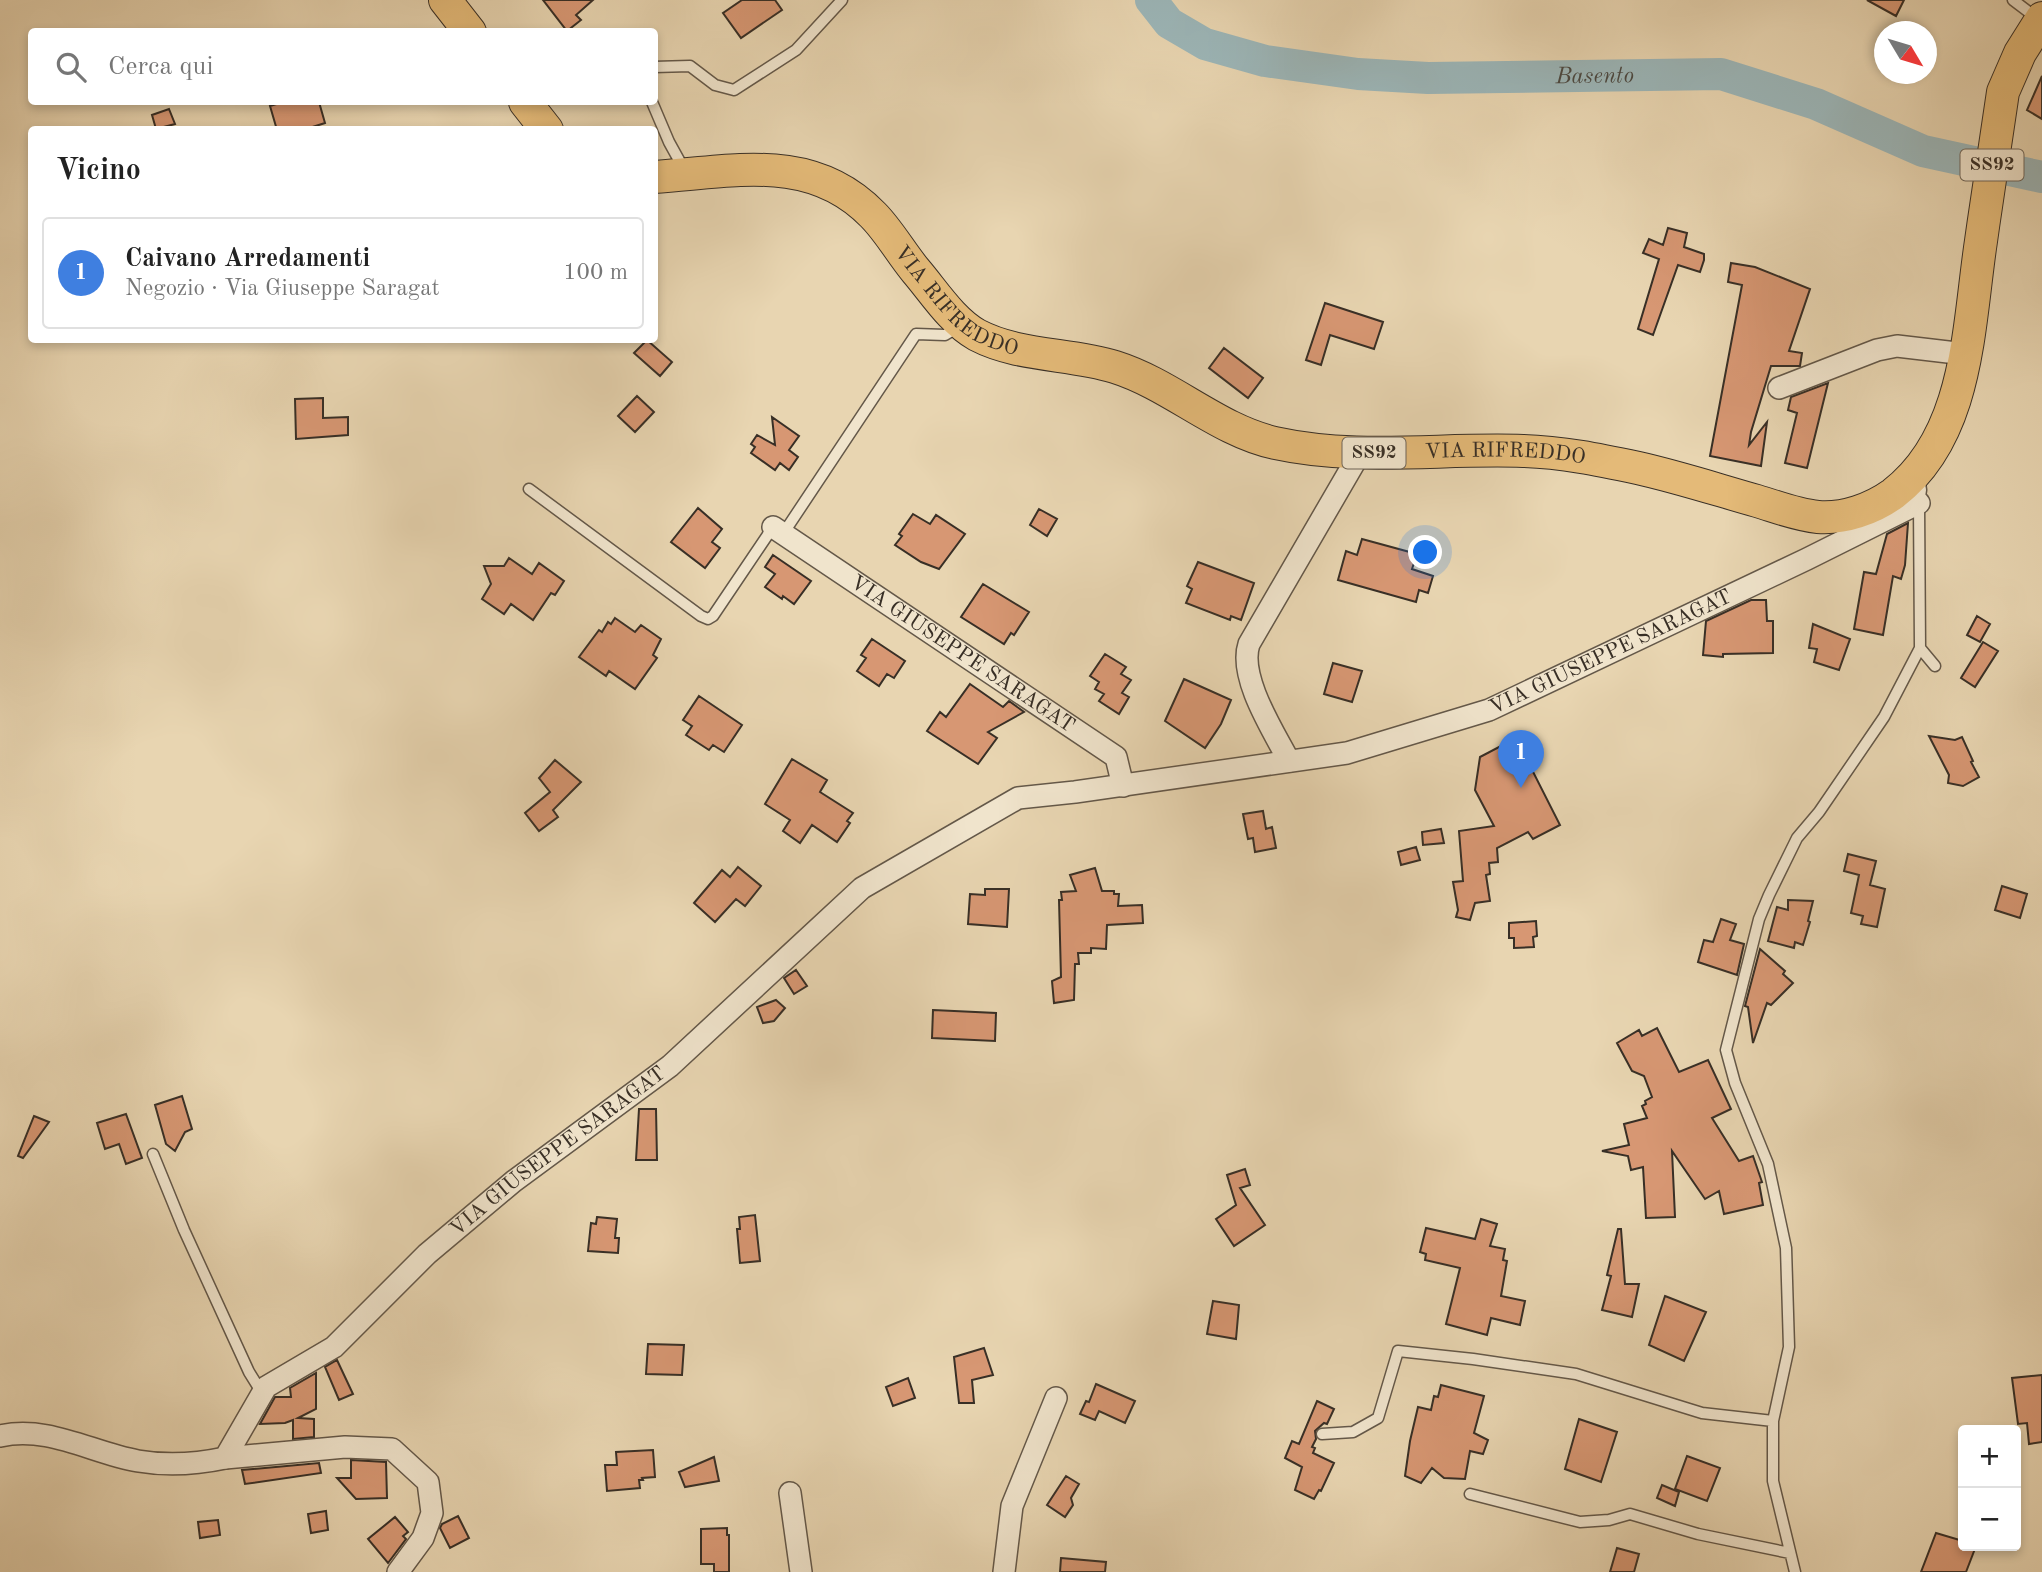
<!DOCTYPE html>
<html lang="it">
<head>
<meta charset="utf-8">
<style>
  :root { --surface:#fff; --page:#f2f2f2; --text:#222; --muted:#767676; --line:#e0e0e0; --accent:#8f2418 }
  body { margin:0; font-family:"Old Standard TT",serif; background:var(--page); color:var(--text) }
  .controls { position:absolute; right:21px; bottom:21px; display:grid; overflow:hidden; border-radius:7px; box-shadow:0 4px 10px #0003 }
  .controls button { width:63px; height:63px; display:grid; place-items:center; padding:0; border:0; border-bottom:2px solid var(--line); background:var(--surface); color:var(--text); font:35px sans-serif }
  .compass { position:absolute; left:1874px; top:21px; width:63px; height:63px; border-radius:50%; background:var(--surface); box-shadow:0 4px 10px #0003; rotate:128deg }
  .you { position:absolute; left:1426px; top:553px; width:24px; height:24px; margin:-18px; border:5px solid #fff; border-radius:50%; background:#1a73e8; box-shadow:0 0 0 10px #1a73e833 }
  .badge { display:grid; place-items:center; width:46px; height:46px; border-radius:50%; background:var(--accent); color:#fff; font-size:23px; font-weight:700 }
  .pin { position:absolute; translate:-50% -58px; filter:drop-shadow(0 2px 4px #0008) }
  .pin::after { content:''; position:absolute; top:37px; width:24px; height:21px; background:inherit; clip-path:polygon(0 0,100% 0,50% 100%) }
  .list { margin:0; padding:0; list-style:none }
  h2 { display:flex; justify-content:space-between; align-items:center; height:91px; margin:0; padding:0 28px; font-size:30px }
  h2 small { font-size:23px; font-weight:400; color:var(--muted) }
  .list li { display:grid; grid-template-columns:46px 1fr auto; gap:21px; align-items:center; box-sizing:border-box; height:112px; margin:0 14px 14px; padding:0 14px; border:2px solid var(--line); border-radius:7px }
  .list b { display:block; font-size:26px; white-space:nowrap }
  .list p { margin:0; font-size:23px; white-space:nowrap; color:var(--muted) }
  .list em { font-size:23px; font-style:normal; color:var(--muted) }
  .icon { flex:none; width:38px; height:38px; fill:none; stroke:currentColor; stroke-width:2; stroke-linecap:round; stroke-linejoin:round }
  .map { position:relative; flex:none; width:2042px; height:1572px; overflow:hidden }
  .search { position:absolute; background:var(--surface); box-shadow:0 4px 10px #0003; left:28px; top:28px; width:630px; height:77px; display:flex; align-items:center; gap:18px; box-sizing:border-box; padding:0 24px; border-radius:7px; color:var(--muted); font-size:26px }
  .panel { position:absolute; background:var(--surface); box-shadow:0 4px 10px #0003; left:28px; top:126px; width:630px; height:217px; border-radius:7px }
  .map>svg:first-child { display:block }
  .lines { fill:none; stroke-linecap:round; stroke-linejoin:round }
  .river { stroke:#9cb6b8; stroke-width:32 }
  .building { fill:#d79773; stroke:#382f26; stroke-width:2 }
  .service-casing { stroke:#645849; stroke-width:13 }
  .minor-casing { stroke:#645849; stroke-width:24 }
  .primary-casing { stroke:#382f26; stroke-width:34 }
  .service { stroke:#f0e4cc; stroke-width:10 }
  .minor { stroke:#f0e4cc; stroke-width:21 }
  .primary { stroke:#e4ba78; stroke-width:32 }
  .labels { text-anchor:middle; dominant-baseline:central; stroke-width:7; stroke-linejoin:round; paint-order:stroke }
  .shield { fill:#f0e4cc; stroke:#6f6558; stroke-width:2 }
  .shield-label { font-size:19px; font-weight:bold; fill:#382f26 }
  .street-label { font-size:21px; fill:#382f26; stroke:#f0e4cc }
  .water-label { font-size:23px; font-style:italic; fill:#4c4a43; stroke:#f0e4cc }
</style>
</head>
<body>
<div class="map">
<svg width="2042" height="1572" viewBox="0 0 2042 1572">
  <rect width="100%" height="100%" fill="#e8d5b1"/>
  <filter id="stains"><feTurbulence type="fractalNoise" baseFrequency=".00286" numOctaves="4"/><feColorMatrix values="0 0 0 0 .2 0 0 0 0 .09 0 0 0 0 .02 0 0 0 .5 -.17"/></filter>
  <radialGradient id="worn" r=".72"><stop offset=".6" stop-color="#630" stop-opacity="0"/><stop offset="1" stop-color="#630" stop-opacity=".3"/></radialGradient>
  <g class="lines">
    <!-- river -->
    <path class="river" id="s1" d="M1151,0L1169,23L1205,44L1265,61L1358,74L1428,78L1721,74L1816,104L1923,151L2042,177"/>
  </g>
  <!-- building -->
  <path class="building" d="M543,0H593L576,15L581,20L567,31Z
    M742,0H775L782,10L741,38L723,13Z
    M1867,0H1904L1896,16Z
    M2042,76V119L2027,110Z
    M283,102H319L325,123L303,130H277L270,106Z
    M169,109L175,124L156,129L152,115Z
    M1668,228L1687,233L1684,247L1704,254V260L1700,272L1678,265L1653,335L1638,329L1659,259L1643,253L1649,239L1663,245Z
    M1731,263L1755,267L1810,289L1789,351L1802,353L1800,366H1771L1751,432L1749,445L1767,422L1761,466L1710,456L1742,285L1728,282Z
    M1325,303L1383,322L1374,349L1330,335L1321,365L1306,360Z
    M647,340L672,362L660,376L634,353Z
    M1224,348L1263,378L1248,398L1209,368Z
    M1828,383L1807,468L1785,463L1797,413L1788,410L1791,397Z
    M637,396L654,412L635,432L618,416Z
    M323,398V418L348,417V435L296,439L295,399Z
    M772,417L799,436L789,450L798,457L789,470L780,463L775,470L751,453L755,447L751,444L757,435L775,445Z
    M698,508L722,529L712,542L720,548L705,568L671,542Z
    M1039,509L1057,519L1047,536L1030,525Z
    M913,514L930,524L936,515L965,534L939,569L921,562L895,545L902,536L899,534Z
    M1908,523L1905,565L1901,579L1893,576L1883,635L1854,629L1864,572L1876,574L1887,534Z
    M1362,539L1417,554L1412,569L1433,576L1428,593L1419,590L1416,602L1338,580L1346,551L1357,555Z
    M773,555L811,581L794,604L783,596L782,599L765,587L775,574L765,567Z
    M509,558L532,574L539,563L564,581L555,595L551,593L533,620L511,604L504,614L482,599L491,584L484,566H504Z
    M1198,562L1254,583L1241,620L1231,616L1230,620L1186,603L1192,589L1187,586Z
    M983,584L1029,612L1014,635L1011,633L1004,644L961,617Z
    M1751,600H1766L1767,621H1773V653L1723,654V657L1703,655L1706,621Z
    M1977,616L1990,624L1980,642L1967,635Z
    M615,618L635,632L641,625L661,639L653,655L657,658L635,689L609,671L606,676L579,657L599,630L602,632L608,622L611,624Z
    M1813,624L1850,639L1839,670L1814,662L1817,649L1809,648Z
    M872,639L905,661L894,678L887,674L879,686L857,671L866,658L861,655Z
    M1983,642L1998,651L1975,687L1961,678Z
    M1105,654L1126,667L1121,674L1131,680L1122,693L1129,697L1119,714L1099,701L1104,694L1095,689L1099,682L1090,676Z
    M1333,663L1362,671L1352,702L1324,694Z
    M1184,679L1231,700L1221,724L1205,748L1165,721Z
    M970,684L1003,707L1009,701L1024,712L988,732L997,738L978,764L927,731L940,712L946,717Z
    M699,696L742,725L724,752L713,745L709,750L686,735L692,726L683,720Z
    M1929,736L1955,740L1962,737L1973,761L1971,762L1979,777L1963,786L1948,783L1949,775Z
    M1518,737L1528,754L1525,756L1560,825L1533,839L1528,832L1497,848L1498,862L1489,863L1490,874L1486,875L1490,901L1475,903L1470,920L1456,917L1458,910L1453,882L1463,881L1459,831L1494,826L1475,790L1480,757Z
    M792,759L827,780L820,792L853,813L847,821L850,823L837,842L812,825L800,843L783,831L790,820L765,804Z
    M555,760L581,782L553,810L558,817L539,831L525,813L550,792L539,778Z
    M1263,811L1266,829L1272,827L1276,848L1255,852L1253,838L1248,839L1243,814Z
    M1441,829L1444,843L1423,845L1422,832Z
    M1416,847L1420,860L1401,865L1398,852Z
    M1848,854L1876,861L1870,885L1885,889L1877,927L1861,924L1863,916L1851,913L1859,875L1844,871Z
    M738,867L761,886L745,906L736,899L715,922L694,903L722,870L730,877Z
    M1095,868L1102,891H1114V894H1119L1118,906L1142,905L1143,923L1107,925L1106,949L1091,948V953H1078L1079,964H1075L1074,1000L1054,1003L1052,981L1061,977L1059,900H1062L1061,892L1076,891L1070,875Z
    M2002,886L2027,894L2020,918L1995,910Z
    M985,889H1009L1007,927L968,924L970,894L985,895Z
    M1788,900L1813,901L1808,921L1810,922L1803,945L1795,942L1794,948L1768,941L1777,907L1788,910Z
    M1721,919L1736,924L1730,940L1744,944L1737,975L1698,962L1704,940L1713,942Z
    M1536,921L1537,936L1533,937L1534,947L1514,948V938H1509V923Z
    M1760,949L1785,971L1783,974L1793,983L1771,1005L1767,1003L1753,1043L1748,1007L1745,1006Z
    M796,970L807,986L794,994L784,978Z
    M776,1000L785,1008L774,1021L763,1023L757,1007Z
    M933,1010L996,1013L995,1041L932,1038Z
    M1657,1028L1679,1072L1708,1060L1731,1109L1712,1118L1739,1161L1753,1156L1762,1182L1759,1183L1763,1205L1724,1214L1719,1191L1705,1199L1672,1151L1675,1217L1646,1218L1643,1167L1631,1170L1628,1156L1602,1151L1629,1145L1624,1124L1647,1118L1642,1106L1646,1104L1645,1101L1652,1097L1644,1076L1632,1071L1617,1043L1639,1030L1642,1036Z
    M182,1096L192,1129L185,1132L175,1151L166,1144L155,1105Z
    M639,1109H656L657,1160H636Z
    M126,1114L142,1158L126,1164L119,1144L105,1149L97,1123Z
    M34,1116L49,1122L23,1158L18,1156Z
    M1245,1169L1250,1185L1240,1188L1265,1225L1234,1246L1216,1219L1236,1205L1227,1175Z
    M755,1215L760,1261L740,1263L737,1229H740L739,1217Z
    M597,1217L617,1219L615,1238H619L618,1253L588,1251L591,1223L596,1224Z
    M1481,1219L1497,1224L1490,1246L1505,1249L1503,1260L1507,1261L1501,1296L1525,1301L1520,1325L1491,1318L1487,1335L1446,1324L1460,1268L1425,1260L1426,1254L1420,1252L1426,1228L1475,1239Z
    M1618,1229H1621L1625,1284H1639L1632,1317L1602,1310L1611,1276L1607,1275Z
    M1665,1296L1706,1312L1684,1361L1649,1345Z
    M1213,1301L1239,1305L1236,1339L1207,1334Z
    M648,1344L684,1345L682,1375L646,1374Z
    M984,1348L993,1375L972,1380L974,1403H959L954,1357Z
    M337,1360L353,1394L339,1400L325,1367Z
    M316,1373V1409L298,1418L314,1419V1437L293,1439V1420L285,1423L260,1424L275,1397H291L290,1388Z
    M2042,1375V1442L2029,1444L2027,1423L2018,1424L2012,1378Z
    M908,1378L915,1398L893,1406L886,1387Z
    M1096,1384L1135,1401L1125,1423L1099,1411L1095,1420L1080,1414L1086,1401L1089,1402Z
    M1441,1385L1484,1396L1474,1433L1488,1440L1483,1454L1470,1451L1465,1479L1444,1478L1432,1468L1421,1483L1405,1476L1410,1441L1418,1407L1431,1410L1434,1396L1438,1397Z
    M1317,1401L1334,1409L1327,1424L1324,1423L1315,1431L1316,1439L1312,1447L1315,1448L1313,1453L1334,1463L1321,1491L1319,1490L1314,1499L1295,1490L1302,1467L1285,1458L1292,1441L1299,1444Z
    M1579,1419L1617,1432L1601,1482L1565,1469Z
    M653,1450L655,1477L642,1478L643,1480H639L640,1488L607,1491L605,1465H617L616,1452Z
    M1687,1456L1720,1468L1707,1501L1675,1489Z
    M714,1457L719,1481L685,1487L679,1472Z
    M351,1460L386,1462L387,1498L356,1499L337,1478H351Z
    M319,1463L321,1473L245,1484L242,1470Z
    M1066,1476L1079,1484L1071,1498L1073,1505L1065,1517L1047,1505Z
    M1662,1485L1679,1492L1675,1506L1657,1498Z
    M326,1511L328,1530L311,1533L308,1514Z
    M458,1516L469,1538L450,1548L440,1528L442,1524Z
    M395,1517L408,1532L403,1536L406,1539L388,1563L368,1539Z
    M218,1520L220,1535L200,1538L198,1522Z
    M727,1528V1535H729V1572H714V1564H701V1529Z
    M1936,1533L1963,1541V1546H1976L1966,1572H1921Z
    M1617,1548L1639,1554L1634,1572H1610Z
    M1061,1558L1106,1562L1105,1572H1060Z"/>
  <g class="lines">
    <!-- service casing -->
    <g class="service-casing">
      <path id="service" d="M2013,0L2038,19
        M654,67L690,66L715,85L734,90L796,50L842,0
        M652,102L669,142L685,171
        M1919,476L1921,490L1919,503L1920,648
        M529,489L701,616L708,619L713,616L773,527
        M783,534L916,334L945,335L960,326
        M153,1154L184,1230L249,1372L262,1393
        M1322,1434L1353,1432L1378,1418L1398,1351L1473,1359L1576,1374L1702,1413L1773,1421
        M1470,1494L1580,1522L1609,1520L1630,1514L1698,1534L1790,1553
        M1795,1572L1773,1481V1421L1789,1347L1786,1248L1768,1164L1735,1083L1726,1050L1759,919L1769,895L1797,838L1819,812L1884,717L1920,648L1935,666"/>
    </g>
    <!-- minor casing -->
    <g class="minor-casing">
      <g id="minor">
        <path d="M1779,388L1877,350L1897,346L1965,354"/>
        <path id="s2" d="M773,527L1116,757L1123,786"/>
        <path d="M1289,761C1274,732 1238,677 1249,644L1360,453"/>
        <path id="s3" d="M0,1436C48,1425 92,1453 138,1461C167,1466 197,1464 225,1458L266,1387L334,1347L427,1254L514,1181L670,1066L862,888L1018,798L1075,792L1347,753L1489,710L1807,559L1919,503"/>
        <path d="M225,1458L345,1447L392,1449L428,1482L432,1513L423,1538L398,1572"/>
        <path d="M790,1493L801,1572"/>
        <path d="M1004,1572L1012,1506L1056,1398"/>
      </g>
    </g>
    <!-- primary casing -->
    <g class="primary-casing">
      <g id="primary">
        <path d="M445,0L470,32"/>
        <path d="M525,102L547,130"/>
        <path id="s4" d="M654,177C732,172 811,151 873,215C889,231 901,253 916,271C934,292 952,321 977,335C1019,357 1071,353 1115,367C1172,385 1217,430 1275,443C1357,461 1440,448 1523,451C1562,452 1600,460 1638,468C1678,477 1718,490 1757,501C1777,507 1797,515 1818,517C1844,519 1872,509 1893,494C1969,436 1968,327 1981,241C1988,191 1996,141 2003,92L2020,53L2042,18"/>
      </g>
    </g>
    <!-- service -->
    <use href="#service" class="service"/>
    <!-- minor -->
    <use href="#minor" class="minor"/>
    <!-- primary -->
    <use href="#primary" class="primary"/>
  </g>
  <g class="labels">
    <!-- shield labels -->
    <g class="shield">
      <rect x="1960.5" y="149.5" width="63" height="31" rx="5"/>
      <rect x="1342.5" y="437.5" width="63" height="31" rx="5"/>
    </g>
    <g class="shield-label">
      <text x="1992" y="165">SS92</text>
      <text x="1374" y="453">SS92</text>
    </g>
    <!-- street labels -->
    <g class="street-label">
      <text stroke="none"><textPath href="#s4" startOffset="354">VIA RIFREDDO</textPath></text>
      <text stroke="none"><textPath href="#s4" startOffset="942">VIA RIFREDDO</textPath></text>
      <text stroke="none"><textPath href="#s3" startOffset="1886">VIA GIUSEPPE SARAGAT</textPath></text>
      <text stroke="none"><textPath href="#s2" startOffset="228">VIA GIUSEPPE SARAGAT</textPath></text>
      <text stroke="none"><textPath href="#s3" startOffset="688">VIA GIUSEPPE SARAGAT</textPath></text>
    </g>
    <!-- water labels -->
    <g class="water-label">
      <text stroke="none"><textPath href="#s1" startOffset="464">Basento</textPath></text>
    </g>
  </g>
  <rect width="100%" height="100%" filter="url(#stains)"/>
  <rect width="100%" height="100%" fill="url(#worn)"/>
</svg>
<div class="controls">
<button>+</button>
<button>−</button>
</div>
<svg class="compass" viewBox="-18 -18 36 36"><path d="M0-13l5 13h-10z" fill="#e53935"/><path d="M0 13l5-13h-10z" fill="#767676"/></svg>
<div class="you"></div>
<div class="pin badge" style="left:1521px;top:788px;background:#3f7fe0">1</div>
<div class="search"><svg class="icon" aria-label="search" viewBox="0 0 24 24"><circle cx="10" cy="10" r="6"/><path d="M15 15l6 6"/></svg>Cerca qui</div>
<section class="panel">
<h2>Vicino<small></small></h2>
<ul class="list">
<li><span class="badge" style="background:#3f7fe0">1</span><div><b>Caivano Arredamenti</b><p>Negozio · Via Giuseppe Saragat</p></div><em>100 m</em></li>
</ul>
</section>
</div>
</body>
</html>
